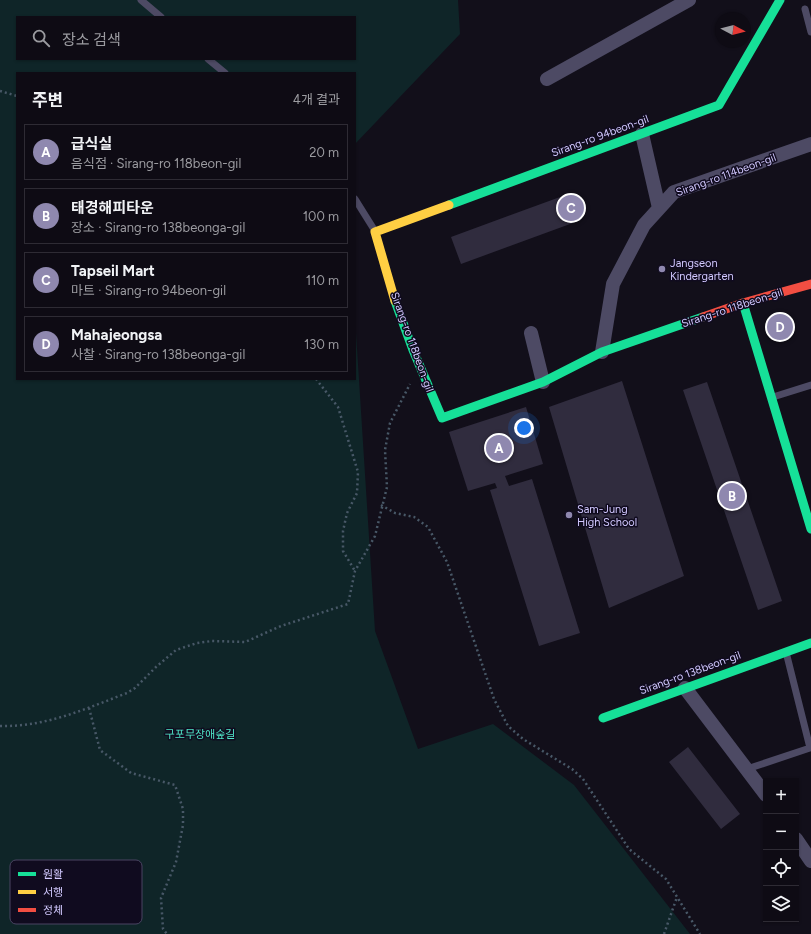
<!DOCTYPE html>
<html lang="ko">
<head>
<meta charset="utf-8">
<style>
  :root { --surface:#0e0b14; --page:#17141d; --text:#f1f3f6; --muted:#9b9ba0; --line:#2e2b34; --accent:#8f88af }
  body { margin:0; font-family:Figtree,"Noto Sans KR",sans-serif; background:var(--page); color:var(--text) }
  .controls { position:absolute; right:12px; bottom:12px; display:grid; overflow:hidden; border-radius:0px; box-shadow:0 1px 3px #0004 }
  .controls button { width:36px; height:36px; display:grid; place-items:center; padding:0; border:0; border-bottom:1px solid var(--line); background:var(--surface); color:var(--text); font:20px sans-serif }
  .compass { position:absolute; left:715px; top:12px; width:36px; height:36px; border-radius:50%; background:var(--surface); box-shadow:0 1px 3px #0004; rotate:97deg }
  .you { position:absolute; left:524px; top:428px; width:14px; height:14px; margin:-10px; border:3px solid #fff; border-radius:50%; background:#1a73e8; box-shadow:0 0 0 6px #1a73e833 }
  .badge { display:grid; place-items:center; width:26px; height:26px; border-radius:50%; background:var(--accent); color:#fff; font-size:13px; font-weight:700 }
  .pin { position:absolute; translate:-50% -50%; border:2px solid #fff; box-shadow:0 1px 4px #0006 }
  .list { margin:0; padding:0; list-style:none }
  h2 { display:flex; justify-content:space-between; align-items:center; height:52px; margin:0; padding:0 16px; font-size:17px }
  h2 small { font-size:13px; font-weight:400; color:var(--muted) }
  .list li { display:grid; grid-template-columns:26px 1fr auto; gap:12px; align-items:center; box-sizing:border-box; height:56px; margin:0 8px 8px; padding:0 8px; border:1px solid var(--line); border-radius:0px }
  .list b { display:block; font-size:15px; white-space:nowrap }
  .list p { margin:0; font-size:13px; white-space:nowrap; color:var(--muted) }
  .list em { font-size:13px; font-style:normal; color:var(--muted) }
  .icon { flex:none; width:22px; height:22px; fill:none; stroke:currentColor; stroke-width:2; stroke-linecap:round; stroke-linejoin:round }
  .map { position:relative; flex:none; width:811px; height:934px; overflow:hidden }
  .search { position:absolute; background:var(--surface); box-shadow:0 1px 3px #0004; left:16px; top:16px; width:340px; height:44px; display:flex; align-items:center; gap:10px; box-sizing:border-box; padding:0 14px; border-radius:0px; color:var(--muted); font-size:15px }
  .panel { position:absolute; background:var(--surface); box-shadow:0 1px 3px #0004; left:16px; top:72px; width:340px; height:308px; border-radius:0px }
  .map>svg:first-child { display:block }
  .green { fill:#0f2528; fill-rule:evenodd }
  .building { fill:#302c3e }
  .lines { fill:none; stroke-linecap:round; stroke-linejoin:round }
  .path { stroke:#485867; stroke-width:2.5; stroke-dasharray:2 3; stroke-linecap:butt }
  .lane { stroke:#4d4a64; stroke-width:7 }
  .street { stroke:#4d4a64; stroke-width:14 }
  .fast { stroke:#16e098; stroke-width:9 }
  .slow { stroke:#ffcf43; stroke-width:9 }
  .jam { stroke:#f24e42; stroke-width:9 }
  .poi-dot { fill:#8f88af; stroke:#100b1f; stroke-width:1.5 }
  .labels { text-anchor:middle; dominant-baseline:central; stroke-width:3; stroke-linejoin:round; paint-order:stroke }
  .street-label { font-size:11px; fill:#d2c9ff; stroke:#100b1f }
  .poi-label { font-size:11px; fill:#d2c9ff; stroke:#100b1f; text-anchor:start }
  .park-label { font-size:11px; fill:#4fe5c7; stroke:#100b1f }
  .key { fill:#100b1f; stroke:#4a4462; stroke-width:1 }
  .key-label { font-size:11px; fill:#d2c9ff }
</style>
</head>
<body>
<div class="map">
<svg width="811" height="934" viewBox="0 0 811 934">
  <rect width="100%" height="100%" fill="#120f1a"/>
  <!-- green -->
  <path class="green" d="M0,0H458L460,34L355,144V73H17V379H355V317L375,631L418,749L493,724L574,785L690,934H0ZM17,17H355V59H17Z"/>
  <!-- building -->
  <path class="building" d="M571,193L581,220L461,264L451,237Z
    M622,381L684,576L609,608L549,407Z
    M707,382L782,601L758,610L683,390Z
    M526,407L543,464L505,476L509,486L532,479L580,633L539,646L490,490L497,488L495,483L468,491L449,432Z
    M688,747L740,814L721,829L669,762Z"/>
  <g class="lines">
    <!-- path -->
    <path class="path" d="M0,91L17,96
      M316,379L338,407L358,472L357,493L347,513L343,531V551L355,571
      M381,505L395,513L414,517L428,527L447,562L494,699L508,726L523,739L572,769L583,779L629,849L666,879L700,934
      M89,708L100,750L131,773L175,785L183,809V825L176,862L161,898L163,929L167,934
      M0,726C46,727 85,709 127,693L135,688L156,667L176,650L197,643L212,641L245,642L281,626L348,604L355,571L375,536L387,487L385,450L390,423L410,384
      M664,934L677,897"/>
    <!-- lane -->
    <path class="lane" d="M141,0L161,17
      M805,9L811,32
      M208,59L225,73
      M355,199L375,231
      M773,397L811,385
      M747,769L810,748L786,652"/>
    <!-- street -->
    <path class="street" d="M547,79L689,0
      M642,134L659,208
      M531,333L543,382
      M602,352L613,284L644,225L674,192L811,144
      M685,688L766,795
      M796,839L811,861"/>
    <!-- fast -->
    <path class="fast" d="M449,205L719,105L780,0
      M395,301L413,350L442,418L543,382L602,352L703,317
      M743,303L811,529
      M603,718L811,643"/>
    <!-- slow -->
    <path class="slow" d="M395,301L375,232L449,205"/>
    <!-- jam -->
    <path class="jam" d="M703,317L743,303L811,284"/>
  </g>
  <!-- markers -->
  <g class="poi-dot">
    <circle cx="662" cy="269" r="4"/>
    <circle cx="569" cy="515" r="4"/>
  </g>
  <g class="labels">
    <!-- street labels -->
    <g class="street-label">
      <text transform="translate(600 136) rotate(-20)">Sirang-ro 94beon-gil</text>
      <text transform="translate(726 175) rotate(-20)">Sirang-ro 114beon-gil</text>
      <text transform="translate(732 308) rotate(-18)">Sirang-ro 118beon-gil</text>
      <text transform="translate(412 342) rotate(70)">Sirang-ro 118beon-gil</text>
      <text transform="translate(690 673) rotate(-20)">Sirang-ro 138beon-gil</text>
    </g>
    <!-- poi labels -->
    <g class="poi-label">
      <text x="670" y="263">Jangseon<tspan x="670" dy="13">Kindergarten</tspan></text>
      <text x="577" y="509">Sam-Jung<tspan x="577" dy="13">High School</tspan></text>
    </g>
    <!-- park labels -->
    <g class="park-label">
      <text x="200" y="734">구포무장애숲길</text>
    </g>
  </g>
  <!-- legend -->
  <rect x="10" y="860" width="132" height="64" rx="6" class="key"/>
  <rect x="18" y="872" width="18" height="4" fill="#16e098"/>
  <rect x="18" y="890" width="18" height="4" fill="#ffcf43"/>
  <rect x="18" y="908" width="18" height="4" fill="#f24e42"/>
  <g class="key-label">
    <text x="43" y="878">원활</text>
    <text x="43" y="896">서행</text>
    <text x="43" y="914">정체</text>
  </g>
</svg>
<div class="controls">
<button>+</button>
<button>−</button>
<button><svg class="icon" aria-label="locate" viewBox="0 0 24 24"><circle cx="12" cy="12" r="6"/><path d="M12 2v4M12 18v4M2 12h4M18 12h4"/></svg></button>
<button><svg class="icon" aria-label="layers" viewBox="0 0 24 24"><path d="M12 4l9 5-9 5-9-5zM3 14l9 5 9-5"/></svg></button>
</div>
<svg class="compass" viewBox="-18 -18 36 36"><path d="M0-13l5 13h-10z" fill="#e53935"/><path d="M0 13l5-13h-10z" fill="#9b9ba0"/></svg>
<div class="you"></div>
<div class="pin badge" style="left:499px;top:448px">A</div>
<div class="pin badge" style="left:732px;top:496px">B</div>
<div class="pin badge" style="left:571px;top:208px">C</div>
<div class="pin badge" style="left:780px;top:327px">D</div>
<div class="search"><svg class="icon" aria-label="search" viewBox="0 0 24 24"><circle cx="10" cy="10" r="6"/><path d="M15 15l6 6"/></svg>장소 검색</div>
<section class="panel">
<h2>주변<small>4개 결과</small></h2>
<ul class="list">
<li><span class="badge">A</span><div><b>급식실</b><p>음식점 · Sirang-ro 118beon-gil</p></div><em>20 m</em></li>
<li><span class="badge">B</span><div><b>태경해피타운</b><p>장소 · Sirang-ro 138beonga-gil</p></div><em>100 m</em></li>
<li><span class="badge">C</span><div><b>Tapseil Mart</b><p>마트 · Sirang-ro 94beon-gil</p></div><em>110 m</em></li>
<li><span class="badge">D</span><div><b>Mahajeongsa</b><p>사찰 · Sirang-ro 138beonga-gil</p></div><em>130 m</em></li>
</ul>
</section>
</div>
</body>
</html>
